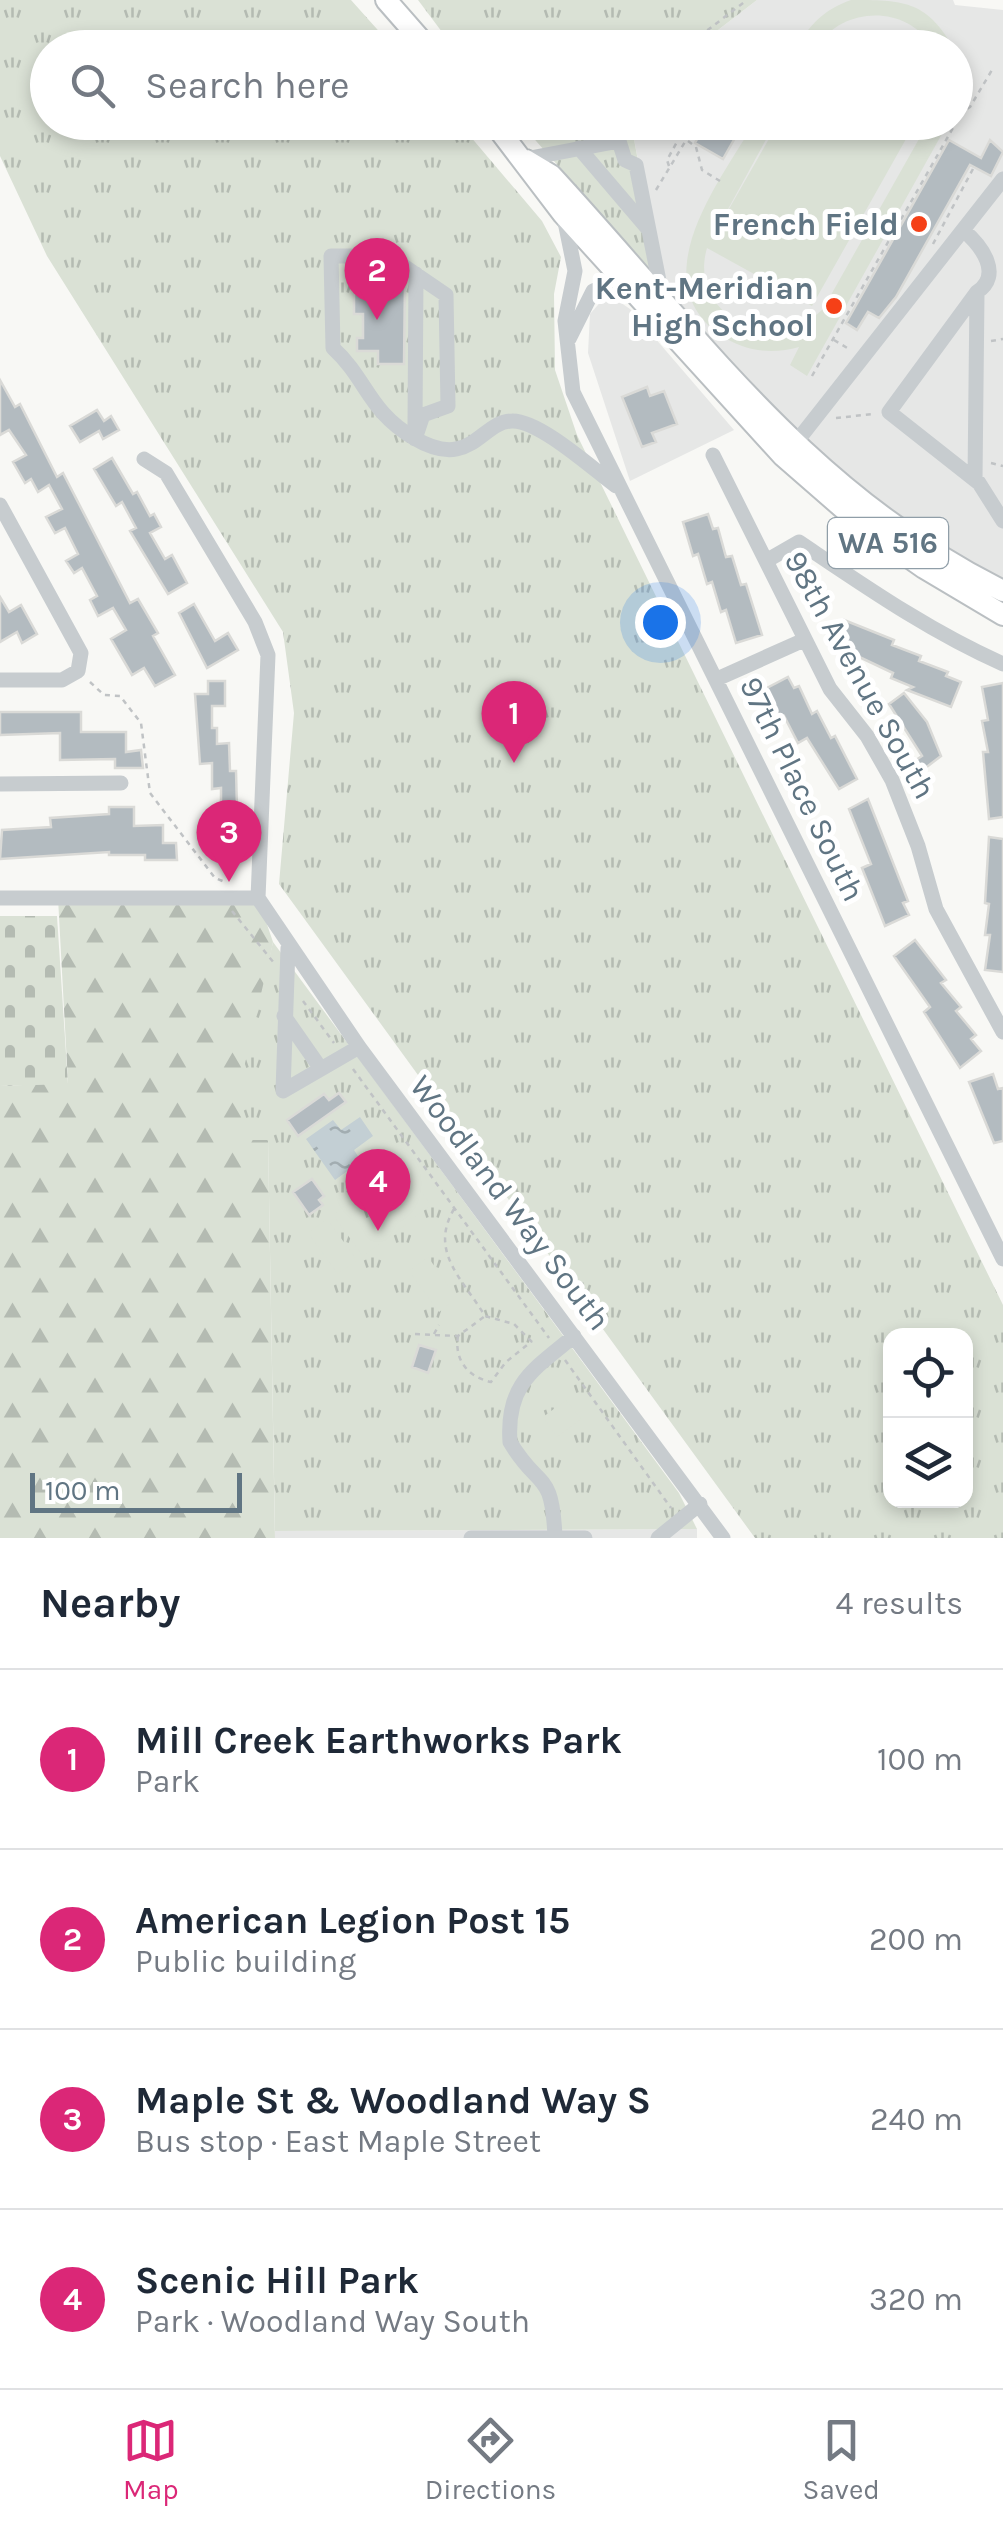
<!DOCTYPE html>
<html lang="en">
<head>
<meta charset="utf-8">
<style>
  :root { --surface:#fff; --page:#f6f6f7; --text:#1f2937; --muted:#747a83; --line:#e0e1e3; --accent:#db2777 }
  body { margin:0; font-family:Karla,sans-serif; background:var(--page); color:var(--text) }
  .controls { position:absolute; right:30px; bottom:30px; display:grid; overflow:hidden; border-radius:20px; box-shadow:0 5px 15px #0003 }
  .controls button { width:90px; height:90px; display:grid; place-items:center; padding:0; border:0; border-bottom:2px solid var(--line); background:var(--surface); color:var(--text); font:50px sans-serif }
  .scale { position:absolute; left:30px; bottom:25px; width:212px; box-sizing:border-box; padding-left:10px; border:5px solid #607583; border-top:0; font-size:28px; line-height:35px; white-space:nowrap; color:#607583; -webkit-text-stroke:8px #fff; paint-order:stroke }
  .you { position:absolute; left:660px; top:622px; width:35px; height:35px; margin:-25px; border:8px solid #fff; border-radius:50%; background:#1a73e8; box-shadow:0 0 0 15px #1a73e833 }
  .badge { display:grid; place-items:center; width:65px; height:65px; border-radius:50%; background:var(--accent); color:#fff; font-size:32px; font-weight:700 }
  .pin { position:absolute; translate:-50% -82px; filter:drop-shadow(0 2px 5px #0008) }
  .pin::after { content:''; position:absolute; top:52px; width:35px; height:30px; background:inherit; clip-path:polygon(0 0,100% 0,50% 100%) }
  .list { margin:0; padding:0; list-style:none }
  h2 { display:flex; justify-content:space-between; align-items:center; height:130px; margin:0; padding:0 40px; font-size:42px }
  h2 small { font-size:32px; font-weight:400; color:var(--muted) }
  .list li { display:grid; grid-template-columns:65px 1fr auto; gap:30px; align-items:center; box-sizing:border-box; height:180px; padding:0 40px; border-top:2px solid var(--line) }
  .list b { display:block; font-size:38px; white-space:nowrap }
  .list p { margin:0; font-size:32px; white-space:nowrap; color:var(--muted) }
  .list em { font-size:32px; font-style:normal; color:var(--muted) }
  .icon { flex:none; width:55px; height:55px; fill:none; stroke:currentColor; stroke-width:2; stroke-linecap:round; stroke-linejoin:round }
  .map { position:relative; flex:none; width:1003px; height:1538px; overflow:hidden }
  .search { position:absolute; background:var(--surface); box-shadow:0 5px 15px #0003; left:30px; right:30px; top:30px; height:110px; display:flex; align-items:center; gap:25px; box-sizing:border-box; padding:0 35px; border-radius:55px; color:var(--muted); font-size:38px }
  .sheet { height:850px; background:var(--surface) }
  nav { display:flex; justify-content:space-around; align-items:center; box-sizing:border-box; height:140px; border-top:2px solid var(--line); background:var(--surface); font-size:28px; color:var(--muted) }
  nav a { display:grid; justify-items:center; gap:5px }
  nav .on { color:var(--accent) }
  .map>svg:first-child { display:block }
  .built { fill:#e6e7e6 }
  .forest { fill:url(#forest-firs) }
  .cemetery { fill:url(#cemetery-stones) }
  .park { fill:url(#park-tufts); fill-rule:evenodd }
  .garden { fill:#dae1d5 }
  .water { fill:url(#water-ripples) }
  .building { fill:#b3bbc0; stroke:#dadad7; stroke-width:2.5 }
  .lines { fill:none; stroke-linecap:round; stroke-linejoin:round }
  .major-casing { stroke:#babfc2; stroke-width:24 }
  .path { stroke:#c0c3c5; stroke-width:2.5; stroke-dasharray:5 5; stroke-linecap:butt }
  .minor { stroke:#c7cccf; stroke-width:15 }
  .major { stroke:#fff; stroke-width:20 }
  .poi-dot { fill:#f54017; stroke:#fff; stroke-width:4 }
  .labels { text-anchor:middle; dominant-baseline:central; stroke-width:10; stroke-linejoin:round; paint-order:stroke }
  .shield { fill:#fff; stroke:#909ea8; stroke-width:2.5 }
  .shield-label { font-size:30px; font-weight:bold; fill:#607583 }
  .poi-label { font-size:32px; font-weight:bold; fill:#607583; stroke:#fff; text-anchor:end }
  .street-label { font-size:32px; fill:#607583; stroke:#fff }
</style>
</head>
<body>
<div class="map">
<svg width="1003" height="1538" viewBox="0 0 1003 1538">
  <defs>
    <pattern id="forest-firs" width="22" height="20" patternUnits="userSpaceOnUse" patternTransform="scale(2.5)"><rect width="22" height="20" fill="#dae1d5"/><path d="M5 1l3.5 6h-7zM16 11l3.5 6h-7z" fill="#b4bbb2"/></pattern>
    <pattern id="cemetery-stones" width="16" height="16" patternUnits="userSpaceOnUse" patternTransform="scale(2.5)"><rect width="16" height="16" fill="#dae1d5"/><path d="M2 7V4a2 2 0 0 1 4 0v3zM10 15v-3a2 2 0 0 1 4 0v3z" fill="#b4bbb2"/></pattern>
    <pattern id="park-tufts" width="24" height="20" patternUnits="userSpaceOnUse" patternTransform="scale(2.5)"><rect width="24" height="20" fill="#dae1d5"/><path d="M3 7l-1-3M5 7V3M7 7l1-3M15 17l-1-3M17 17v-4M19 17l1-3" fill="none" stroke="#b4bbb2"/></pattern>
    <pattern id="water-ripples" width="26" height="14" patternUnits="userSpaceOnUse" patternTransform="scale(2.5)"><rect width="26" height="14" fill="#c3cfd4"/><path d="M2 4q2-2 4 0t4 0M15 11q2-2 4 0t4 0" fill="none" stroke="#a2adb1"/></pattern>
  </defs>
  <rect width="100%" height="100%" fill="#f8f8f5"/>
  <!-- built -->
  <path class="built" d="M757,0H953L955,5L1003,10V606L930,564L669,324L631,123L956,122V48L696,47Z
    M604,298H614L630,309L734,430L630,481L588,353L590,314Z
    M697,1529V1538H275V1531Z"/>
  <!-- forest -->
  <path class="forest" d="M58,898H258L273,942L244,1089L268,1139L275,1538H0V1086L68,1083Z"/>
  <!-- cemetery -->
  <path class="cemetery" d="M0,916H57L68,1084L0,1086Z"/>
  <!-- park -->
  <path class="park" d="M0,0H351L393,47L48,48V122L459,123L542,221L561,257L554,294L555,370L577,435L1003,1305V1538H755L279,884L294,713L283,632L47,256L0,156ZM890,1336H966V1500H890Z
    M418,0H757L696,47L454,48Z
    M520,123H631L660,280Z
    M273,942L679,1493L697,1529L275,1531L268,1140H248L240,1085Z"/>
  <!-- garden -->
  <path class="garden" d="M851,0C902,0 926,0 953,47H932C907,4 842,6 817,47H797C810,24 825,9 851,0Z
    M754,123H775L709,244L778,123H915L812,306L707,248C687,317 775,356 823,309L928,123H948L807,376L790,365L799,347C771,355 743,351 719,334C642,278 721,180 754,123Z
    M401,1164L431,1205L412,1219L383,1178Z
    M377,1183L407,1224L388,1237L358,1197Z
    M352,1201L382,1242L363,1256L333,1215Z
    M327,1219L357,1260L338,1274L308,1233Z
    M428,1257L457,1298L439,1312L409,1271Z
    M566,1400L581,1419L557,1437L543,1417Z"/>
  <!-- water -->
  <path class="water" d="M360,1117L373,1136L354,1150L361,1161L335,1180L306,1139L333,1120L341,1130Z"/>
  <!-- building -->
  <path class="building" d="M706,122H744L723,159L695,143Z
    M949,140L981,158L990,140L1003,152L991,176L970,165L896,297L879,318L868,312L857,330L846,323Z
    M363,277L405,280L404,364H378V351H357V338H363V314H354V287H363Z
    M0,380L15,407L20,404L57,477L63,473L130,603L138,599L158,633L153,636L175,675L155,686L144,668L132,675L111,639L126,630L113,608L98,616L90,600L97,596L82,568L74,573L66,561L78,554L65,528L55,533L46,517L62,509L49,485L38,492L31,479L25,483L13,462L26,455L9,430L0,435Z
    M647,387L650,396L664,391L677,424L652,433L656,442L642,447L622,397Z
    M97,410L104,421L111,416L119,430L103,439L99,431L80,442L70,426Z
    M112,458L133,494L137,492L150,516L154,514L161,527L150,533L165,559L172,555L187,583L168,594L130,531L136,528L122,502L116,506L94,469Z
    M708,514L713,529L718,528L726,557L732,556L741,585L746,584L762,635L736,643L726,610L721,612L712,582L707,584L698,554L693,556L683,522Z
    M0,597L9,612L21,605L37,634L22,643L17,632L0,642Z
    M194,604L215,641L228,633L238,650L207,668L179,613Z
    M844,620L894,640L892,645L921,656L919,661L948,672L946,676L961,682L951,707L907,690L913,687L891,678L893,673L834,645Z
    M788,677L794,688L799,686L812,714L817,711L831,738L835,736L857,779L839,789L807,738L798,743L784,716L780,718L765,689Z
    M208,681H225V706H212V728H217V744L229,743L230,771H236L237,809H221V788L212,789V763L200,764L195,694H208Z
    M1003,683V817L989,819L983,752H988L982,721L988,720L982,687Z
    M904,693L927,722L941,756L924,769L916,760L922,756L889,704Z
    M0,712H81V732H126V752L141,750L143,768H115V759L60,760V733L0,735Z
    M868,799L908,901L903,903L909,915L885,926L862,868L871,864L849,809Z
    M109,807H134V826L163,825V843H176L177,860H145V855H109V852L0,859L2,830L51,827L50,818L109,814Z
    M989,837L1003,839V972L985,970L990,935H985L989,904L985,903Z
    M915,940L946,980L941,983L961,1007L956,1011L976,1035L971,1039L981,1051L960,1068L924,1012L930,1007L894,956Z
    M993,1074L998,1089L1003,1088V1141L994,1143L969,1082Z
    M339,1093L346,1102L298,1136L287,1120L324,1094L329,1100Z
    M312,1179L324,1196L319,1200L323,1205L309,1215L293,1192Z
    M419,1345L436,1350L428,1373L412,1367Z"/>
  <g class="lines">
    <!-- major casing -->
    <g class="major-casing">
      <path id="major" d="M386,0L428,48
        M493,122L563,214L783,456L860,523L924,568L1003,615
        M526,160L551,175C696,332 806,493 1003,591"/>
    </g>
    <!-- path -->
    <path class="path" d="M699,48L705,32L747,0
      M688,141L696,147L702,170L720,181
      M669,166L667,160L688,122
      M656,190L697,122
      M933,244L974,167
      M834,340L849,349
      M991,341L1003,339
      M812,376L962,112L970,107L992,70
      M836,418L873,414
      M991,463L1003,466
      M90,682L104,695L120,696L141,723L150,793L215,878L225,882
      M232,911L274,963
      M303,1001L334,1043
      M353,1069L549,1338
      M454,1209C429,1252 462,1278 485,1316L514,1324L535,1345
      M415,1334L458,1336L485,1316
      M434,1334L439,1325
      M458,1336C454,1360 468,1377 491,1382L506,1362L532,1341
      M565,1360L671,1508"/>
    <!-- minor -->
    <path class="minor" d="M579,148L648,229
      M525,159L619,141L625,160L636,165L663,301
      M564,217L575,271L565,321L573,392L1003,1259
      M963,230C982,246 1003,275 977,292L889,412L979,483L1003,521
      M569,339L593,291L611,284L629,285
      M415,425L416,274
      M415,439L423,415L448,406L446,295L389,256H331L333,348C367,379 368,411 414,438C471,472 481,421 512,421C539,420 593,469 616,486
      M794,445L1003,179
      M713,455L830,689L867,736L892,780L918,846L936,909L1003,1032
      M144,459L166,473L255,622L268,655L258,898
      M975,479L977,293
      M0,505L81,653L78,671L62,680H0
      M766,561L799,542C866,587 929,631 1003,664
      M717,679L804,640
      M0,784L121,783
      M0,898H258
      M258,898L359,1047L723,1538
      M288,948L283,1091L359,1047
      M284,1016L321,1069
      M555,1537C552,1468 539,1491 510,1442C506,1384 533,1370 574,1336
      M471,1538H585
      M658,1538L700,1504"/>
    <!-- major -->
    <use href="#major" class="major"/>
  </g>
  <!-- markers -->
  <g class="poi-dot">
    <circle cx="919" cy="224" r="10"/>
    <circle cx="834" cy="306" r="10"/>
  </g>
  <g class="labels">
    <!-- shield labels -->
    <rect class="shield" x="828" y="518" width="120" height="50" rx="8"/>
    <g class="shield-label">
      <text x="888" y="543">WA 516</text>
    </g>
    <!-- poi labels -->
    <g class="poi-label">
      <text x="899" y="224">French Field</text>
      <text x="814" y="288">Kent-Meridian<tspan x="814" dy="37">High School</tspan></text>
    </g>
    <!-- street labels -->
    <g class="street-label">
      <text transform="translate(860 675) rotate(61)">98th Avenue South</text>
      <text transform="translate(802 789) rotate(64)">97th Place South</text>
      <text transform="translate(510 1203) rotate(53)">Woodland Way South</text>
    </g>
  </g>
</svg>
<div class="controls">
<button><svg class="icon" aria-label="locate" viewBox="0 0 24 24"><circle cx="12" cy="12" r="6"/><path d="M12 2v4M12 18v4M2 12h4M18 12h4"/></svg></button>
<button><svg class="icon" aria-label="layers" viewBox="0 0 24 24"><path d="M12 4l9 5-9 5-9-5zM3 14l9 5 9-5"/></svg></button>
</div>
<div class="scale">100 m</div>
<div class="you"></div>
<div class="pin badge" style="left:514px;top:763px">1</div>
<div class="pin badge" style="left:377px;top:320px">2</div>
<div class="pin badge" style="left:229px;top:882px">3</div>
<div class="pin badge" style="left:378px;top:1231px">4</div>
<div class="search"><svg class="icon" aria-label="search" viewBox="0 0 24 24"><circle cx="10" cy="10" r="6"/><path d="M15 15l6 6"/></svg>Search here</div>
</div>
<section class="sheet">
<h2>Nearby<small>4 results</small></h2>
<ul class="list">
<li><span class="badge">1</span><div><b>Mill Creek Earthworks Park</b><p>Park</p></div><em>100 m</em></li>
<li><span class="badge">2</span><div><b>American Legion Post 15</b><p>Public building</p></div><em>200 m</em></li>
<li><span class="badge">3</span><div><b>Maple St &amp; Woodland Way S</b><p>Bus stop · East Maple Street</p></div><em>240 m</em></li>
<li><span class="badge">4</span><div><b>Scenic Hill Park</b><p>Park · Woodland Way South</p></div><em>320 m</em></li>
</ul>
</section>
<nav>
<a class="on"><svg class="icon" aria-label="map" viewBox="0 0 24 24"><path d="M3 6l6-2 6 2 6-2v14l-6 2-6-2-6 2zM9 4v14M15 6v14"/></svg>Map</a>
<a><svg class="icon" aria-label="directions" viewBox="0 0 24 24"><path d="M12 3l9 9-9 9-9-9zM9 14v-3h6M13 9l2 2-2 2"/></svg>Directions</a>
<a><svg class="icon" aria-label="saved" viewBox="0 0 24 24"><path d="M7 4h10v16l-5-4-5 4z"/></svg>Saved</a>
</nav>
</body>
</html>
